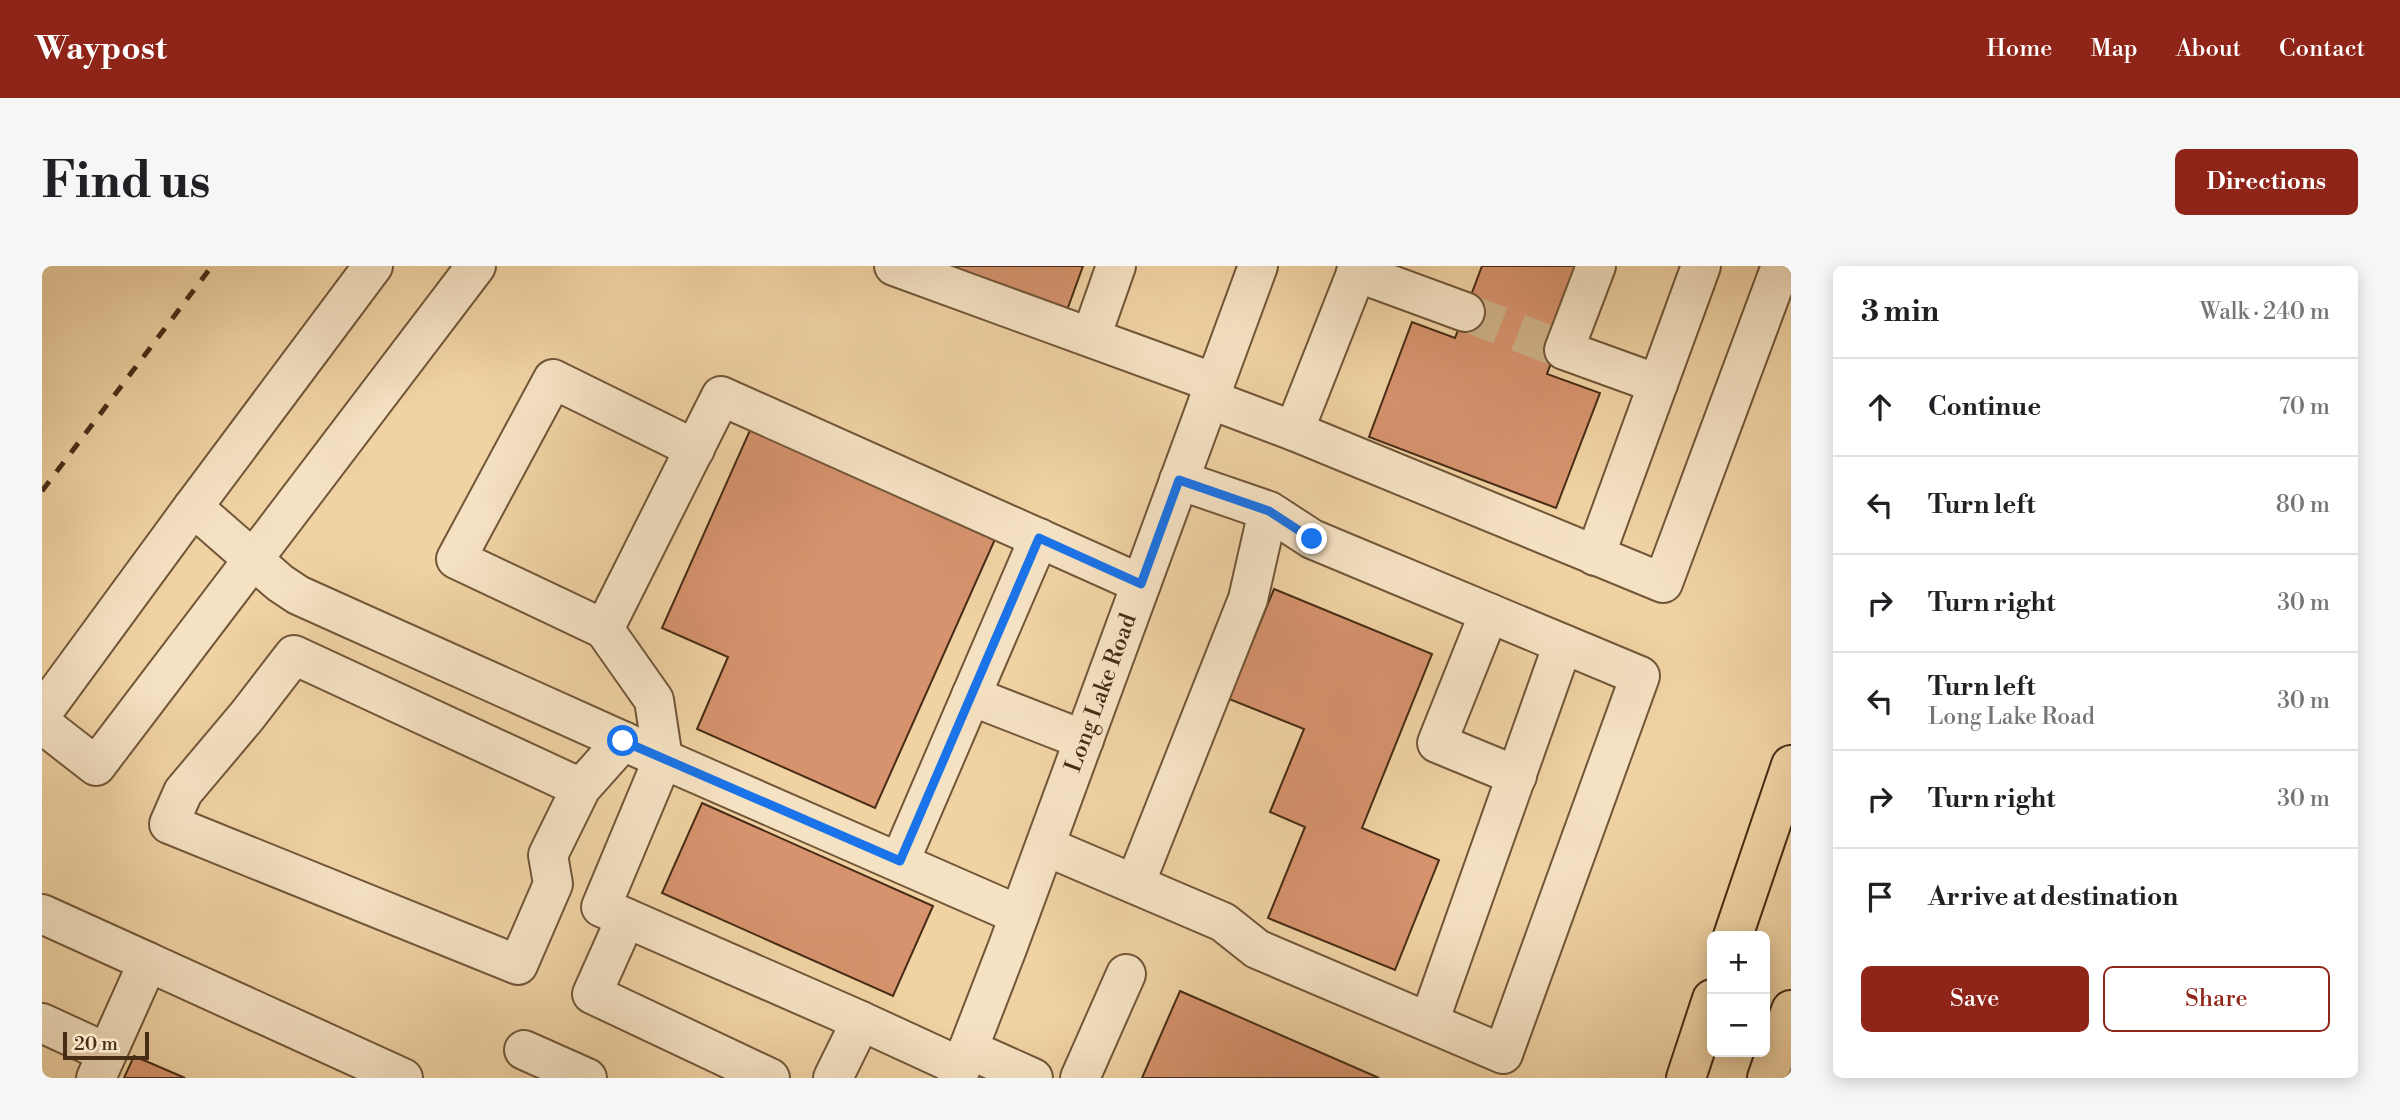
<!DOCTYPE html>
<html lang="en">
<head>
<meta charset="utf-8">
<style>
  :root { --surface:#fff; --page:#f6f6f6; --text:#202124; --muted:#757577; --line:#e0e0e0; --accent:#8f2418 }
  body { margin:0; font-family:"Libre Bodoni",serif; background:var(--page); color:var(--text) }
  .controls { position:absolute; right:21px; bottom:21px; display:grid; overflow:hidden; border-radius:10px; box-shadow:0 4px 18px #0003 }
  .controls button { width:63px; height:63px; display:grid; place-items:center; padding:0; border:0; border-bottom:2px solid var(--line); background:var(--surface); color:var(--text); font:35px sans-serif }
  .scale { position:absolute; left:21px; bottom:18px; width:86px; box-sizing:border-box; padding-left:7px; border:4px solid #472c16; border-top:0; font-size:19px; line-height:24px; white-space:nowrap; color:#472c16; -webkit-text-stroke:5px #f5e2c3; paint-order:stroke }
  .stop { position:absolute; width:21px; height:21px; margin:-16px; border:5px solid #1a73e8; border-radius:50%; background:#fff }
  .stop.end { background:#1a73e8; border-color:#fff; box-shadow:0 2px 7px #0008 }
  .list { margin:0; padding:0; list-style:none }
  h2 { display:flex; justify-content:space-between; align-items:center; height:91px; margin:0; padding:0 28px; font-size:30px }
  h2 small { font-size:23px; font-weight:400; color:var(--muted) }
  .list li { display:grid; grid-template-columns:46px 1fr auto; gap:21px; align-items:center; box-sizing:border-box; height:98px; padding:0 28px; border-top:2px solid var(--line) }
  .list b { display:block; font-size:26px; white-space:nowrap }
  .list p { margin:0; font-size:23px; white-space:nowrap; color:var(--muted) }
  .list em { font-size:23px; font-style:normal; color:var(--muted) }
  .actions { display:flex; gap:14px; padding:21px 28px }
  .actions a { flex:1; padding:16px 0; border:2px solid var(--accent); border-radius:10px; text-align:center; font-size:24px; color:var(--accent) }
  .actions .main { background:var(--accent); color:#fff }
  .icon { flex:none; width:38px; height:38px; fill:none; stroke:currentColor; stroke-width:2; stroke-linecap:round; stroke-linejoin:round }
  .map { position:relative; flex:none; width:1749px; height:812px; overflow:hidden; border-radius:10px }
  header { display:flex; align-items:center; gap:42px; box-sizing:border-box; height:98px; padding:0 35px; background:var(--accent); color:#fff }
  header strong { font-size:33px }
  nav { display:flex; gap:38px; margin-inline-start:auto; font-size:24px }
  .intro { display:flex; align-items:center; justify-content:space-between; box-sizing:border-box; height:168px; padding:0 42px }
  h1 { margin:0; font-size:49px }
  .button { padding:18px 32px; border-radius:10px; background:var(--accent); color:#fff; font-size:24px; font-weight:700 }
  main { display:flex; gap:42px; padding:0 42px }
  aside { flex:1; background:var(--surface); border-radius:10px; box-shadow:0 4px 18px #0003 }
  .map>svg:first-child { display:block }
  .building { fill:#d6936d; stroke:#472c16; stroke-width:2 }
  .lines { fill:none; stroke-linecap:round; stroke-linejoin:round }
  .minor-tunnel { stroke:#ceb187; stroke-width:38; stroke-dasharray:38 19; stroke-linecap:butt }
  .minor-casing { stroke:#715639; stroke-width:42 }
  .highway-casing { stroke:#472c16; stroke-width:42 }
  .minor { stroke:#f5e2c3; stroke-width:38 }
  .highway { stroke:#f0d2a3; stroke-width:38 }
  .rail { stroke:#472c16; stroke-width:5; stroke-dasharray:12 12; stroke-linecap:butt }
  .route { stroke:#1a73e8; stroke-width:9 }
  .labels { text-anchor:middle; dominant-baseline:central; stroke-width:7; stroke-linejoin:round; paint-order:stroke }
  .street-label { font-size:23px; fill:#472c16; stroke:#f5e2c3 }
</style>
</head>
<body>
<header>
<strong>Waypost</strong>
<nav><a>Home</a><a>Map</a><a>About</a><a>Contact</a></nav>
</header>
<div class="intro"><h1>Find us</h1><a class="button">Directions</a></div>
<main>
<div class="map">
<svg width="1749" height="812" viewBox="0 0 1749 812">
  <rect width="100%" height="100%" fill="#f0d2a3"/>
  <filter id="stains"><feTurbulence type="fractalNoise" baseFrequency=".00286" numOctaves="4"/><feColorMatrix values="0 0 0 0 .2 0 0 0 0 .09 0 0 0 0 .02 0 0 0 .5 -.17"/></filter>
  <radialGradient id="worn" r=".72"><stop offset=".6" stop-color="#630" stop-opacity="0"/><stop offset="1" stop-color="#630" stop-opacity=".3"/></radialGradient>
  <!-- building -->
  <path class="building" d="M899,0H1041L1024,47Z
    M1440,0H1545L1505,108L1558,127L1514,242L1327,171L1370,56L1413,72Z
    M709,162L954,271L833,542L655,463L686,391L620,362Z
    M1232,323L1390,388L1320,562L1397,594L1353,704L1226,652L1263,561L1228,546L1262,463L1187,433Z
    M660,537L891,640L851,730L620,627Z
    M1138,725L1337,812H1100Z
    M92,790L143,812H82Z"/>
  <g class="lines">
    <!-- minor-tunnel -->
    <path class="minor-tunnel" d="M1423,46L1514,81"/>
    <!-- minor casing -->
    <g class="minor-casing">
      <g id="minor">
        <path d="M331,0L151,241L238,317L256,329L603,485"/>
        <path d="M852,0L1173,117"/>
        <path d="M1554,0L1522,84L1616,118"/>
        <path d="M1314,6L1423,46"/>
        <path d="M1049,71L1074,0"/>
        <path d="M1167,133L1252,165L1621,317L1739,0"/>
        <path d="M1252,165L1317,0"/>
        <path d="M1553,290L1659,0"/>
        <path d="M1447,347L1395,477L1475,510"/>
        <path d="M562,363L414,293L511,113L653,183"/>
        <path d="M929,430L1042,474"/>
        <path d="M0,447L151,241"/>
        <path d="M0,458L54,500L434,0"/>
        <path d="M621,493L612,434L562,363L679,130L1099,318"/>
        <path d="M539,522L252,389L205,450L141,526L127,558L476,699L511,618L506,589L539,522L581,475"/>
        <path d="M1003,580L1181,656L1215,683L1461,788L1598,410L1270,273L1227,245L1137,214"/>
        <path d="M858,595L997,272"/>
        <path d="M1093,618L1206,333L1226,245"/>
        <path d="M0,648L106,696"/>
        <path d="M584,652L550,728L728,812"/>
        <path d="M819,755L919,801"/>
        <path d="M1387,756L1521,378"/>
        <path d="M0,757L65,787"/>
        <path d="M926,783L991,812"/>
        <path d="M482,784L545,812"/>
        <path d="M54,812L106,696L361,812"/>
        <path d="M791,812L819,755L559,641L621,493L977,649"/>
        <path id="s1" d="M915,812L966,680L1216,0"/>
        <path d="M1038,812L1084,708"/>
      </g>
    </g>
    <!-- highway casing -->
    <g class="highway-casing">
      <path id="highway" d="M1691,670L1749,499
        M1644,812L1670,733
        M1725,812L1749,744"/>
    </g>
    <!-- minor -->
    <use href="#minor" class="minor"/>
    <!-- highway -->
    <use href="#highway" class="highway"/>
    <!-- rail -->
    <path class="rail" d="M0,225L170,0"/>
  </g>
  <g class="lines">
    <!-- route -->
    <path class="route" d="M581,475L858,595L997,272L1099,318L1137,214L1227,245L1270,273"/>
  </g>
  <g class="labels">
    <!-- street labels -->
    <g class="street-label">
      <text stroke="none"><textPath href="#s1" startOffset="411">Long Lake Road</textPath></text>
    </g>
  </g>
  <rect width="100%" height="100%" filter="url(#stains)"/>
  <rect width="100%" height="100%" fill="url(#worn)"/>
</svg>
<div class="controls">
<button>+</button>
<button>−</button>
</div>
<div class="scale">20 m</div>
<div class="stop" style="left:581px;top:475px"></div>
<div class="stop end" style="left:1270px;top:273px"></div>
</div>
<aside>
<h2>3 min<small>Walk · 240 m</small></h2>
<ul class="list">
<li><svg class="icon" aria-label="ahead" viewBox="0 0 24 24"><path d="M12 20V5M6 11l6-6 6 6"/></svg><div><b>Continue</b></div><em>70 m</em></li>
<li><svg class="icon" aria-label="left" viewBox="0 0 24 24"><path d="M17 20v-9H6M10 6l-5 5 5 5"/></svg><div><b>Turn left</b></div><em>80 m</em></li>
<li><svg class="icon" aria-label="right" viewBox="0 0 24 24"><path d="M7 20v-9h11M14 6l5 5-5 5"/></svg><div><b>Turn right</b></div><em>30 m</em></li>
<li><svg class="icon" aria-label="left" viewBox="0 0 24 24"><path d="M17 20v-9H6M10 6l-5 5 5 5"/></svg><div><b>Turn left</b><p>Long Lake Road</p></div><em>30 m</em></li>
<li><svg class="icon" aria-label="right" viewBox="0 0 24 24"><path d="M7 20v-9h11M14 6l5 5-5 5"/></svg><div><b>Turn right</b></div><em>30 m</em></li>
<li><svg class="icon" aria-label="arrive" viewBox="0 0 24 24"><path d="M6 21V4h12l-3 4 3 4H6"/></svg><div><b>Arrive at destination</b></div></li>
</ul>
<div class="actions"><a class="main">Save</a><a>Share</a></div>
</aside>
</main>
</body>
</html>
